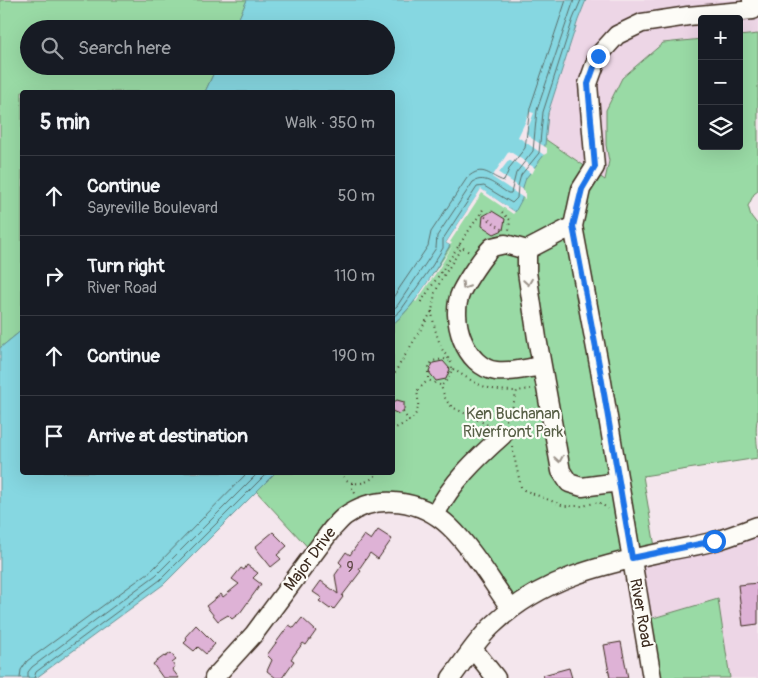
<!DOCTYPE html>
<html lang="en">
<head>
<meta charset="utf-8">
<style>
  :root { --surface:#171b24; --page:#242831; --text:#f1f3f6; --muted:#9ea1a6; --line:#363941 }
  body { margin:0; font-family:Pangolin,sans-serif; background:var(--page); color:var(--text) }
  .controls { position:absolute; right:15px; top:15px; display:grid; overflow:hidden; border-radius:5px; box-shadow:0 5px 20px #0002 }
  .controls button { width:45px; height:45px; display:grid; place-items:center; padding:0; border:0; border-bottom:1px solid var(--line); background:var(--surface); color:var(--text); font:25px sans-serif }
  .stop { position:absolute; width:15px; height:15px; margin:-11px; border:4px solid #1a73e8; border-radius:50%; background:#fff }
  .stop.end { background:#1a73e8; border-color:#fff; box-shadow:0 1px 5px #0008 }
  .list { margin:0; padding:0; list-style:none }
  h2 { display:flex; justify-content:space-between; align-items:center; height:65px; margin:0; padding:0 20px; font-size:21px }
  h2 small { font-size:16px; font-weight:400; color:var(--muted) }
  .list li { display:grid; grid-template-columns:32px 1fr auto; gap:15px; align-items:center; box-sizing:border-box; height:80px; padding:0 20px; border-top:1px solid var(--line) }
  .list b { display:block; font-size:19px; white-space:nowrap }
  .list p { margin:0; font-size:16px; white-space:nowrap; color:var(--muted) }
  .list em { font-size:16px; font-style:normal; color:var(--muted) }
  .icon { flex:none; width:28px; height:28px; fill:none; stroke:currentColor; stroke-width:2; stroke-linecap:round; stroke-linejoin:round }
  .map { position:relative; flex:none; width:758px; height:678px; overflow:hidden }
  .search { position:absolute; background:var(--surface); box-shadow:0 5px 20px #0002; left:20px; top:20px; width:375px; height:55px; display:flex; align-items:center; gap:12px; box-sizing:border-box; padding:0 18px; border-radius:28px; color:var(--muted); font-size:19px }
  .panel { position:absolute; background:var(--surface); box-shadow:0 5px 20px #0002; left:20px; top:90px; width:375px; height:385px; border-radius:5px }
  .map>svg:first-child { display:block }
  .built { fill:#edd6e6 }
  .green { fill:#99daa5; stroke:#6a8262 }
  .water { fill:#86d7e1; stroke:#689293 }
  .pier { fill:#f4e6ed }
  .lines { fill:none; stroke-linecap:round; stroke-linejoin:round }
  .shore { stroke:#596f6c; stroke-width:1 }
  .building { fill:#deb2d6; stroke:#3b2a1e }
  .minor-casing { stroke:#3b2a1e; stroke-width:21 }
  .path { stroke:#3b2a1e; stroke-width:2; stroke-dasharray:1 4; stroke-linecap:butt }
  .minor { stroke:#fdfcf7; stroke-width:18 }
  .oneway { stroke:#9c938a }
  .route { stroke:#1a73e8; stroke-width:6 }
  .labels { text-anchor:middle; dominant-baseline:central; stroke-width:4.5; stroke-linejoin:round; paint-order:stroke }
  .number-label { font-size:14px; fill:#644c4c }
  .park-label { font-size:16px; fill:#575f46; stroke:#fdfcf7 }
  .street-label { font-size:16px; fill:#3b2a1e; stroke:#fdfcf7 }
</style>
</head>
<body>
<div class="map">
<svg width="758" height="678" viewBox="0 0 758 678">
  <rect width="100%" height="100%" fill="#f4e6ed"/>
  <filter id="ink" filterUnits="userSpaceOnUse"><feTurbulence type="fractalNoise" baseFrequency=".02" numOctaves="2"/><feDisplacementMap in="SourceGraphic" scale="10" xChannelSelector="R" yChannelSelector="G"/><feConvolveMatrix kernelMatrix="1 2 1 2 8 2 1 2 1" color-interpolation-filters="sRGB"/></filter>
  <g filter="url(#ink)">
    <!-- built -->
    <path class="built" d="M586,0H758V34L739,36V19H702V39L663,43L606,145L609,161L605,180L545,139L548,113L578,20Z
      M758,526V678H730L717,599L643,621L632,558Z"/>
    <!-- green -->
    <path class="green" d="M0,0H247L234,29H29V66H217L205,92H22V330L0,348Z
      M758,34V191L754,194L748,206L751,216L758,225V418C754,426 758,447 758,458L643,476L656,553L632,558L511,609L435,515L363,506L314,554L256,491L275,473L392,472L393,324C417,304 433,273 450,246L446,243L481,189L548,113L545,139L605,180L609,161L606,145V110L622,78L663,43L702,39V146H739V36Z
      M718,599L730,678H652L643,621Z"/>
    <!-- water -->
    <path class="water" d="M247,0H586L578,20L548,113L544,155L526,178L523,187L522,199L515,212L481,190L446,243L450,245C434,272 417,304 393,324L392,92H205L217,66H386V29H234Z
      M22,330V472L275,473L164,584L36,678H0V348Z"/>
    <!-- pier -->
    <path class="pier" d="M530,112L534,113L526,133L531,137V138L547,148V153L544,155L518,137Z
      M509,151L535,168L532,174L515,162L514,163L509,160L499,173L525,191V199L492,177Z
      M481,189L515,212L513,214L482,193L450,242L452,243L450,245L446,243Z
      M453,245L438,270L416,302L415,301Z"/>
    <g class="lines">
      <!-- shore -->
      <path class="shore" d="M392,299L428,246L431,232L467,178C483,163 490,177 504,181L510,167L525,148L530,108L566,0
        M392,310L397,306L436,248L437,236L473,182C486,174 497,187 508,193H511L516,173L533,151L537,110L574,0
        M392,318L401,310L432,266L443,248V239L477,187L484,186L512,203L517,198L518,186L521,175L539,153L543,112L573,19L581,0
        M20,678L21,670L27,661L152,570L248,472
        M28,678V672L32,667L156,575L259,472
        M34,678L36,672L160,580L268,472"/>
    </g>
    <!-- building -->
    <path class="building" d="M492,211L505,219L503,230L494,234L482,226L483,216Z
      M443,361L450,369L446,379L436,381L429,372L433,363Z
      M397,400L404,402V410L399,414L392,411V403Z
      M378,530L392,539L378,559L370,553L359,569L361,571L342,596L343,597L334,609L332,607L330,609L319,601L322,598L313,592L321,581L338,594L335,575L342,565L339,562L346,552L350,555L364,535L371,540Z
      M273,532L287,546L277,555L281,559L271,567L255,547Z
      M247,565L258,573L253,578L261,584L240,613L232,619L228,615L218,621L206,606L221,594L223,597L239,584L232,579L241,568L244,570Z
      M758,583V624L743,626L738,585Z
      M302,618L316,631L306,645L303,643L291,659L294,661L282,678H276L267,671L272,660L267,655L289,625L294,628Z
      M196,625L215,644L206,654L198,647L194,651L184,643L187,640L186,636Z
      M621,642L628,678H610L604,645Z
      M171,653L176,660L172,663L175,667L172,669L179,678H163L153,664L164,656L165,657Z
      M569,668L572,678H544L543,675Z"/>
    <g class="lines">
      <!-- minor casing -->
      <g class="minor-casing">
        <path id="minor" d="M573,226L527,250V272L537,338L561,471L569,483L582,487L619,482
          M527,250L505,244L492,247C482,257 467,280 461,292C449,318 465,367 496,371C511,373 527,368 542,366
          M435,515C451,483 476,459 503,435
          M473,649L496,678
          M214,678L254,634L332,529C336,525 340,520 345,516C378,492 422,500 450,527C472,548 493,584 511,609
          M451,678C465,660 477,639 494,624C541,579 601,565 663,552C680,548 698,546 715,541C729,537 744,531 758,526
          M652,678L600,370L573,226L581,189L595,167L588,84L598,56L617,35L642,23L688,16L753,10L752,0H755"/>
      </g>
      <!-- path -->
      <path class="path" d="M502,212L510,220L509,231
        M481,214L502,229
        M459,245L469,252
        M421,302L484,208
        M432,311C433,324 437,337 442,349C445,355 451,360 452,366C452,374 447,381 441,386C444,395 445,402 454,408L492,427
        M453,369C478,385 486,391 517,391
        M392,377L432,311L435,293L441,280L462,247
        M440,385L428,380V371L432,361L444,359L449,361
        M403,412L409,421C420,413 419,403 417,391L428,380
        M506,420L510,416L517,391L531,389
        M392,430L409,421
        M512,447L521,487L524,490L564,506H582L599,502L608,509
        M341,472C347,489 370,485 378,472
        M352,483V488L356,495"/>
      <!-- minor -->
      <use href="#minor" class="minor"/>
    </g>
    <!-- one-way arrows -->
    <defs><path id="oneway-chevron" d="M-2-3.5L2.5 0L-2 3.5" fill="none" stroke-width="1.6" stroke-linecap="round" stroke-linejoin="round" transform="scale(1.25)"/></defs>
    <g class="oneway">
      <use href="#oneway-chevron" transform="translate(528 282) rotate(81)"/>
      <use href="#oneway-chevron" transform="translate(465 286) rotate(122)"/>
      <use href="#oneway-chevron" transform="translate(559 459) rotate(81)"/>
    </g>
  </g>
  <g class="lines" filter="url(#ink)">
    <!-- route -->
    <path class="route" d="M598,56L588,84L595,167L582,189L573,226L600,370L632,558L714,541"/>
  </g>
  <g class="labels">
    <!-- number labels -->
    <g class="number-label">
      <text x="350" y="567">9</text>
    </g>
    <!-- park labels -->
    <g class="park-label">
      <text x="513" y="414">Ken Buchanan<tspan x="513" dy="18">Riverfront Park</tspan></text>
    </g>
    <!-- street labels -->
    <g class="street-label">
      <text transform="translate(310 559) rotate(-53)">Major Drive</text>
      <text transform="translate(641 613) rotate(80)">River Road</text>
    </g>
  </g>
</svg>
<div class="controls">
<button>+</button>
<button>−</button>
<button><svg class="icon" aria-label="layers" viewBox="0 0 24 24"><path d="M12 4l9 5-9 5-9-5zM3 14l9 5 9-5"/></svg></button>
</div>
<div class="stop" style="left:714px;top:541px"></div>
<div class="stop end" style="left:598px;top:56px"></div>
<div class="search"><svg class="icon" aria-label="search" viewBox="0 0 24 24"><circle cx="10" cy="10" r="6"/><path d="M15 15l6 6"/></svg>Search here</div>
<section class="panel">
<h2>5 min<small>Walk · 350 m</small></h2>
<ul class="list">
<li><svg class="icon" aria-label="ahead" viewBox="0 0 24 24"><path d="M12 20V5M6 11l6-6 6 6"/></svg><div><b>Continue</b><p>Sayreville Boulevard</p></div><em>50 m</em></li>
<li><svg class="icon" aria-label="right" viewBox="0 0 24 24"><path d="M7 20v-9h11M14 6l5 5-5 5"/></svg><div><b>Turn right</b><p>River Road</p></div><em>110 m</em></li>
<li><svg class="icon" aria-label="ahead" viewBox="0 0 24 24"><path d="M12 20V5M6 11l6-6 6 6"/></svg><div><b>Continue</b></div><em>190 m</em></li>
<li><svg class="icon" aria-label="arrive" viewBox="0 0 24 24"><path d="M6 21V4h12l-3 4 3 4H6"/></svg><div><b>Arrive at destination</b></div></li>
</ul>
</section>
</div>
</body>
</html>
